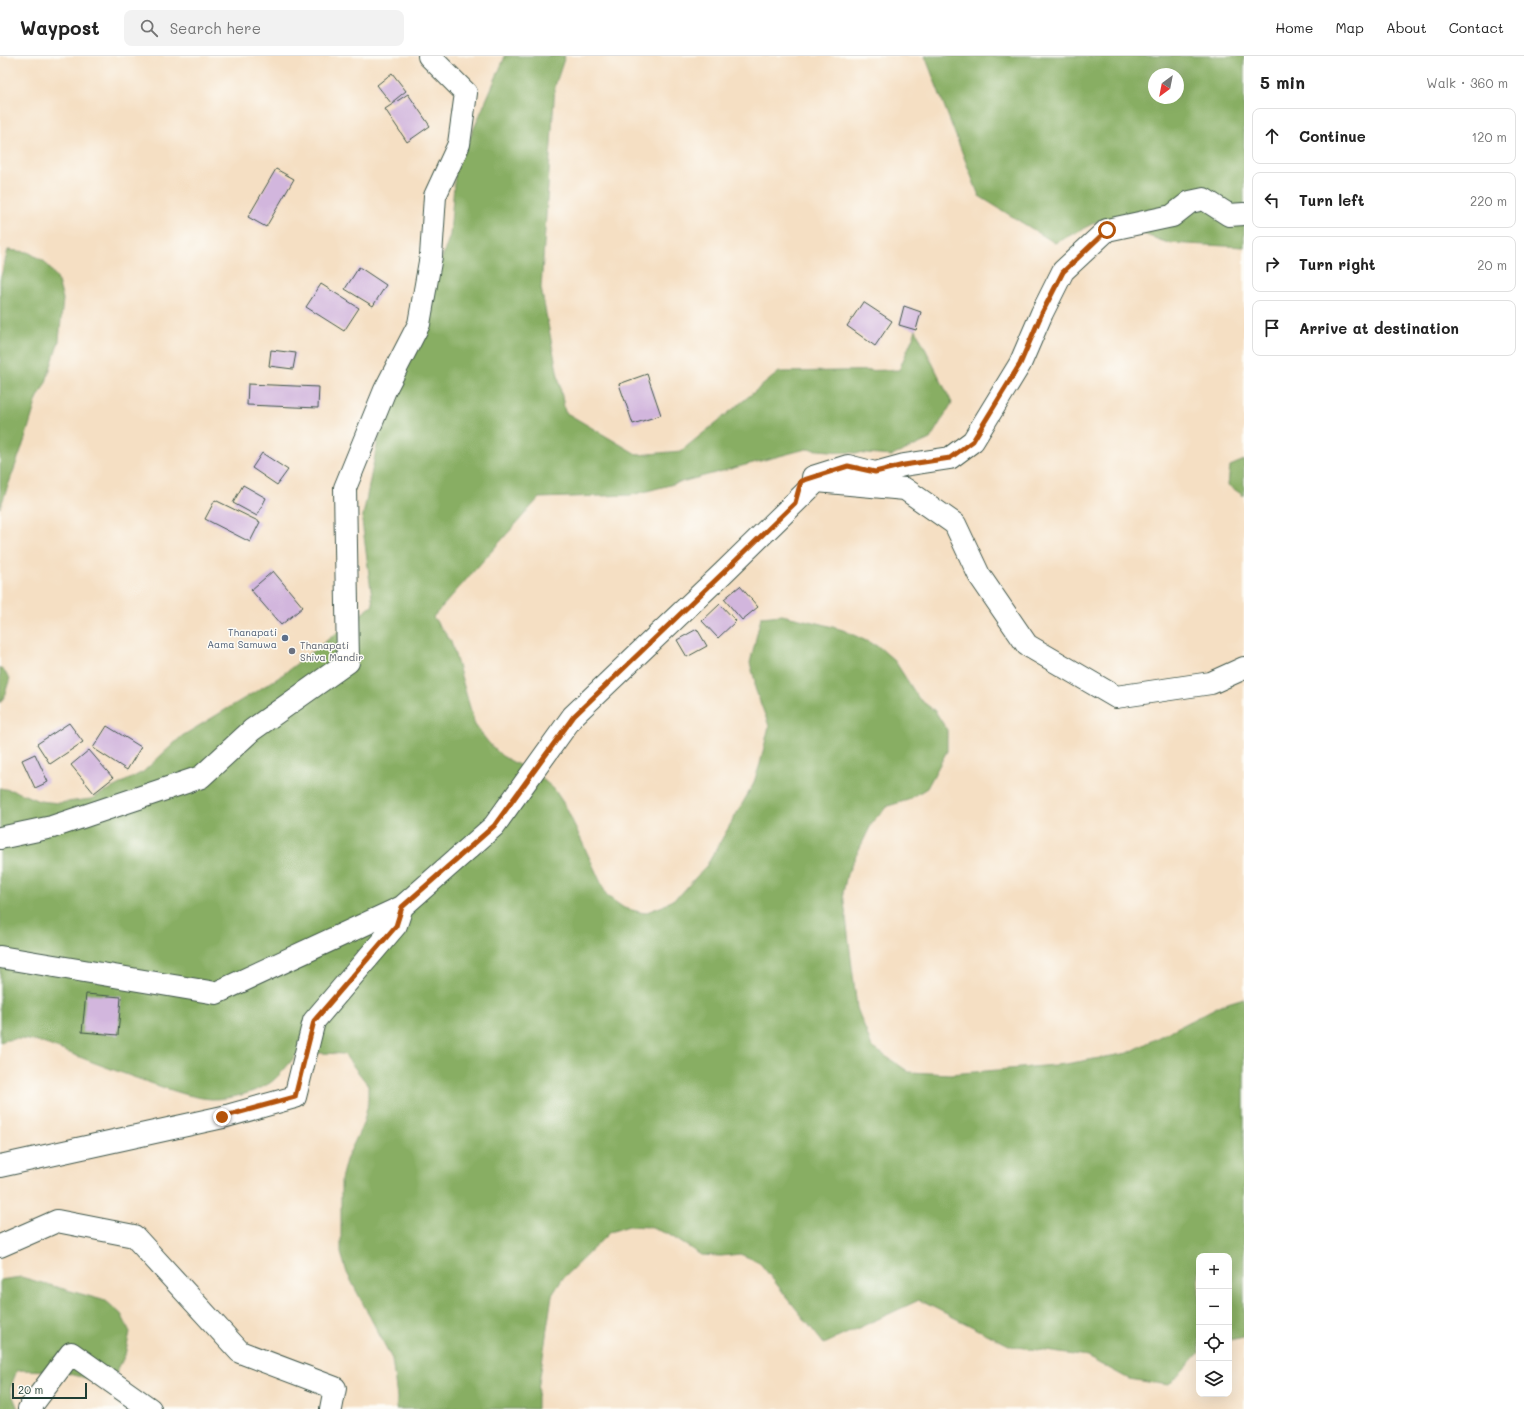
<!DOCTYPE html>
<html lang="en">
<head>
<meta charset="utf-8">
<style>
  :root { --surface:#fff; --page:#f2f2f2; --text:#222; --muted:#767676; --line:#e0e0e0 }
  body { margin:0; font-family:Mali,sans-serif; background:var(--page); color:var(--text) }
  .controls { position:absolute; right:12px; bottom:12px; display:grid; overflow:hidden; border-radius:8px; box-shadow:0 4px 16px #0002 }
  .controls button { width:36px; height:36px; display:grid; place-items:center; padding:0; border:0; border-bottom:1px solid var(--line); background:var(--surface); color:var(--text); font:20px sans-serif }
  .compass { position:absolute; left:1148px; top:12px; width:36px; height:36px; border-radius:50%; background:var(--surface); box-shadow:0 4px 16px #0002; rotate:212deg }
  .scale { position:absolute; left:12px; bottom:10px; width:75px; box-sizing:border-box; padding-left:4px; border:2px solid #1f3d34; border-top:0; font-size:11px; line-height:14px; white-space:nowrap; color:#1f3d34; -webkit-text-stroke:3px #fdfcf7; paint-order:stroke }
  .stop { position:absolute; width:12px; height:12px; margin:-9px; border:3px solid #b45309; border-radius:50%; background:#fff }
  .stop.end { background:#b45309; border-color:#fff; box-shadow:0 1px 4px #0008 }
  .list { margin:0; padding:0; list-style:none }
  h2 { display:flex; justify-content:space-between; align-items:center; height:52px; margin:0; padding:0 16px; font-size:17px }
  h2 small { font-size:13px; font-weight:400; color:var(--muted) }
  .list li { display:grid; grid-template-columns:26px 1fr auto; gap:12px; align-items:center; box-sizing:border-box; height:56px; margin:0 8px 8px; padding:0 8px; border:1px solid var(--line); border-radius:8px }
  .list b { display:block; font-size:15px; white-space:nowrap }
  .list em { font-size:13px; font-style:normal; color:var(--muted) }
  .icon { flex:none; width:22px; height:22px; fill:none; stroke:currentColor; stroke-width:2; stroke-linecap:round; stroke-linejoin:round }
  .map { position:relative; flex:none; width:1244px; height:1353px; overflow:hidden }
  header { display:flex; align-items:center; gap:24px; box-sizing:border-box; height:56px; padding:0 20px; background:var(--surface); border-bottom:1px solid var(--line) }
  header strong { font-size:19px }
  nav { display:flex; gap:22px; margin-inline-start:auto; font-size:14px }
  .search { width:280px; height:36px; background:var(--page); display:flex; align-items:center; gap:10px; box-sizing:border-box; padding:0 14px; border-radius:8px; color:var(--muted); font-size:15px }
  main { display:flex }
  aside { flex:1; background:var(--surface) }
  .map>svg:first-child { display:block }
  .forest { fill:#88ae63; stroke:#54764c; fill-rule:evenodd }
  .building { fill:#d2b6dd }
  .lines { fill:none; stroke-linecap:round; stroke-linejoin:round }
  .minor-casing { stroke:#3f5549; stroke-width:24 }
  .minor { stroke:#fff; stroke-width:22 }
  .route { stroke:#b45309; stroke-width:5 }
  .service-dot { fill:#5c6f8a; stroke:#fdfcf7; stroke-width:1.5 }
  .worship-dot { fill:#6b7280; stroke:#fdfcf7; stroke-width:1.5 }
  .labels { text-anchor:middle; dominant-baseline:central; stroke-width:3; stroke-linejoin:round; paint-order:stroke }
  .service-label { font-size:10px; fill:#4e5e75; stroke:#fdfcf7; text-anchor:end }
  .worship-label { font-size:10px; fill:#5b616d; stroke:#fdfcf7; text-anchor:start }
</style>
</head>
<body>
<header>
<strong>Waypost</strong>
<div class="search"><svg class="icon" aria-label="search" viewBox="0 0 24 24"><circle cx="10" cy="10" r="6"/><path d="M15 15l6 6"/></svg>Search here</div>
<nav><a>Home</a><a>Map</a><a>About</a><a>Contact</a></nav>
</header>
<main>
<div class="map">
<svg width="1244" height="1353" viewBox="0 0 1244 1353">
  <rect width="100%" height="100%" fill="#fdfcf7"/>
  <filter id="ink" filterUnits="userSpaceOnUse"><feTurbulence type="fractalNoise" baseFrequency=".025" numOctaves="2"/><feDisplacementMap in="SourceGraphic" scale="8" xChannelSelector="R" yChannelSelector="G"/><feConvolveMatrix kernelMatrix="1 2 1 2 8 2 1 2 1" color-interpolation-filters="sRGB"/></filter>
  <filter id="wash" filterUnits="userSpaceOnUse"><feTurbulence type="fractalNoise" baseFrequency=".012" numOctaves="4" result="noise"/><feDisplacementMap in="SourceGraphic" scale="16" xChannelSelector="R" yChannelSelector="G"/><feGaussianBlur stdDeviation="0.9" result="paint"/><feColorMatrix in="noise" values="0 0 0 0 0 0 0 0 0 0 0 0 0 0 0 0 0 1.4 0 .05"/><feComposite in="paint" operator="in"/></filter>
  <g filter="url(#wash)">
    <rect width="100%" height="100%" fill="#f5dfc3"/>
    <!-- forest -->
    <path class="forest" d="M504,0H565L555,30L541,232L565,356L638,399L681,395L779,316L899,314L916,274L952,347L930,383L892,400L806,393L632,439L539,442L433,561L451,585L475,669L488,686L502,700L539,720L554,733L566,751L607,840L624,852L644,857L663,850L680,839L707,809L753,729L760,708L769,670L755,632V625L750,607L761,561L782,559L822,568L843,574L879,591L895,605L919,643L935,655L947,674V695L927,732L908,744L888,750L873,765L847,818L843,837L857,952L872,991L909,1016L951,1018L1066,1008L1128,997L1221,949L1244,942V1282L1229,1285V1200H1199V1297L1169,1329L1129,1323L1088,1301L1011,1290L919,1244L824,1288L759,1206L740,1198L721,1200L701,1199L668,1178L649,1171L629,1170L610,1176L563,1222L552,1239L537,1341V1353H396L397,1342L392,1303L347,1217L341,1197V1123L346,1104L363,1068L368,1048V1029L344,998L299,996C291,1005 280,1020 270,1027C254,1037 231,1043 212,1043C194,1042 178,1036 162,1031C130,1020 99,1009 67,996C46,988 23,978 0,986V732L15,735L39,745L59,747L91,743L143,716L182,680L278,622L373,549L362,465L378,384L450,179L455,116L504,3Z
      M925,0H1244V191L1168,187L1102,163L1055,187L979,140ZM1154,18H1178V42H1154Z
      M8,194L28,196L45,206L57,222L63,243L59,285L46,326L37,343L25,383L0,452V224Z
      M1244,404V440L1228,429L1230,410Z
      M0,611L10,622L4,641L0,647Z
      M21,1221L106,1245L121,1258L130,1276L125,1299L116,1317L98,1325L58,1315L17,1314L10,1333L18,1353H0V1224Z"/>
    <g id="blocks">
      <!-- building -->
      <path class="building" d="M392,17L406,35L391,47L377,29Z
        M408,38L430,70L407,86L385,53Z
        M276,113L294,123L266,171L248,161Z
        M359,211L386,229L373,250L345,233Z
        M321,228L359,252L344,275L306,251Z
        M863,246L892,265L875,290L847,270Z
        M904,250L921,256L916,274L899,269Z
        M271,294L296,297L293,313L269,310Z
        M647,318L661,359L633,368L619,328Z
        M248,328L319,331L318,352L247,349Z
        M262,397L288,414L277,429L252,412Z
        M243,429L266,442L257,460L233,447Z
        M215,444L260,466L250,486L205,463Z
        M273,515L303,551L281,569L251,534Z
        M740,530L758,551L742,564L724,543Z
        M720,548L736,565L718,582L702,565Z
        M697,573L707,590L687,601L677,584Z
        M69,667L83,686L50,708L37,688Z
        M107,670L141,691L127,714L93,692Z
        M89,694L113,722L94,737L71,709Z
        M35,698L48,726L35,732L22,704Z
        M86,938L121,941L118,979L82,976Z"/>
    </g>
  </g>
  <g filter="url(#ink)">
    <use href="#blocks" fill-opacity="0" stroke="#3f5549" stroke-width="1"/>
    <g class="lines">
      <!-- minor casing -->
      <g class="minor-casing">
        <path id="minor" d="M813,421L848,410L875,417L904,409L950,402L973,385L1020,308L1042,257L1063,215L1107,174L1172,160L1190,146L1204,143L1229,159L1244,158
          M0,782L52,771L201,721L252,674L348,606L345,432L385,334L419,268L431,200L435,140L459,88L466,37L429,0
          M0,901L216,937L402,851L494,770L573,660L724,516L817,425L905,433L955,468L979,519L1027,589L1116,641L1211,627L1244,612
          M0,1110L223,1061L295,1041L314,965L396,869L402,851
          M0,1190L57,1165L134,1180L240,1296L335,1332L331,1353
          M29,1353L71,1297L150,1353"/>
      </g>
      <!-- minor -->
      <use href="#minor" class="minor"/>
    </g>
  </g>
  <g class="lines" filter="url(#ink)">
    <!-- route -->
    <path class="route" d="M222,1061L295,1041L314,965L396,870L402,851L494,770L574,660L724,516L795,447L801,425L848,410L875,416L904,409L950,402L973,385L1020,308L1042,257L1063,216L1107,174"/>
  </g>
  <!-- markers -->
  <circle class="service-dot" cx="285" cy="582" r="4"/>
  <circle class="worship-dot" cx="292" cy="595" r="4"/>
  <g class="labels">
    <!-- service labels -->
    <g class="service-label">
      <text x="277" y="576">Thanapati<tspan x="277" dy="12">Aama Samuwa</tspan></text>
    </g>
    <!-- worship labels -->
    <g class="worship-label">
      <text x="300" y="589">Thanapati<tspan x="300" dy="12">Shiva Mandir</tspan></text>
    </g>
  </g>
</svg>
<div class="controls">
<button>+</button>
<button>−</button>
<button><svg class="icon" aria-label="locate" viewBox="0 0 24 24"><circle cx="12" cy="12" r="6"/><path d="M12 2v4M12 18v4M2 12h4M18 12h4"/></svg></button>
<button><svg class="icon" aria-label="layers" viewBox="0 0 24 24"><path d="M12 4l9 5-9 5-9-5zM3 14l9 5 9-5"/></svg></button>
</div>
<svg class="compass" viewBox="-18 -18 36 36"><path d="M0-13l5 13h-10z" fill="#e53935"/><path d="M0 13l5-13h-10z" fill="#767676"/></svg>
<div class="scale">20 m</div>
<div class="stop" style="left:1107px;top:174px"></div>
<div class="stop end" style="left:222px;top:1061px"></div>
</div>
<aside>
<h2>5 min<small>Walk · 360 m</small></h2>
<ul class="list">
<li><svg class="icon" aria-label="ahead" viewBox="0 0 24 24"><path d="M12 20V5M6 11l6-6 6 6"/></svg><div><b>Continue</b></div><em>120 m</em></li>
<li><svg class="icon" aria-label="left" viewBox="0 0 24 24"><path d="M17 20v-9H6M10 6l-5 5 5 5"/></svg><div><b>Turn left</b></div><em>220 m</em></li>
<li><svg class="icon" aria-label="right" viewBox="0 0 24 24"><path d="M7 20v-9h11M14 6l5 5-5 5"/></svg><div><b>Turn right</b></div><em>20 m</em></li>
<li><svg class="icon" aria-label="arrive" viewBox="0 0 24 24"><path d="M6 21V4h12l-3 4 3 4H6"/></svg><div><b>Arrive at destination</b></div></li>
</ul>
</aside>
</main>
</body>
</html>
